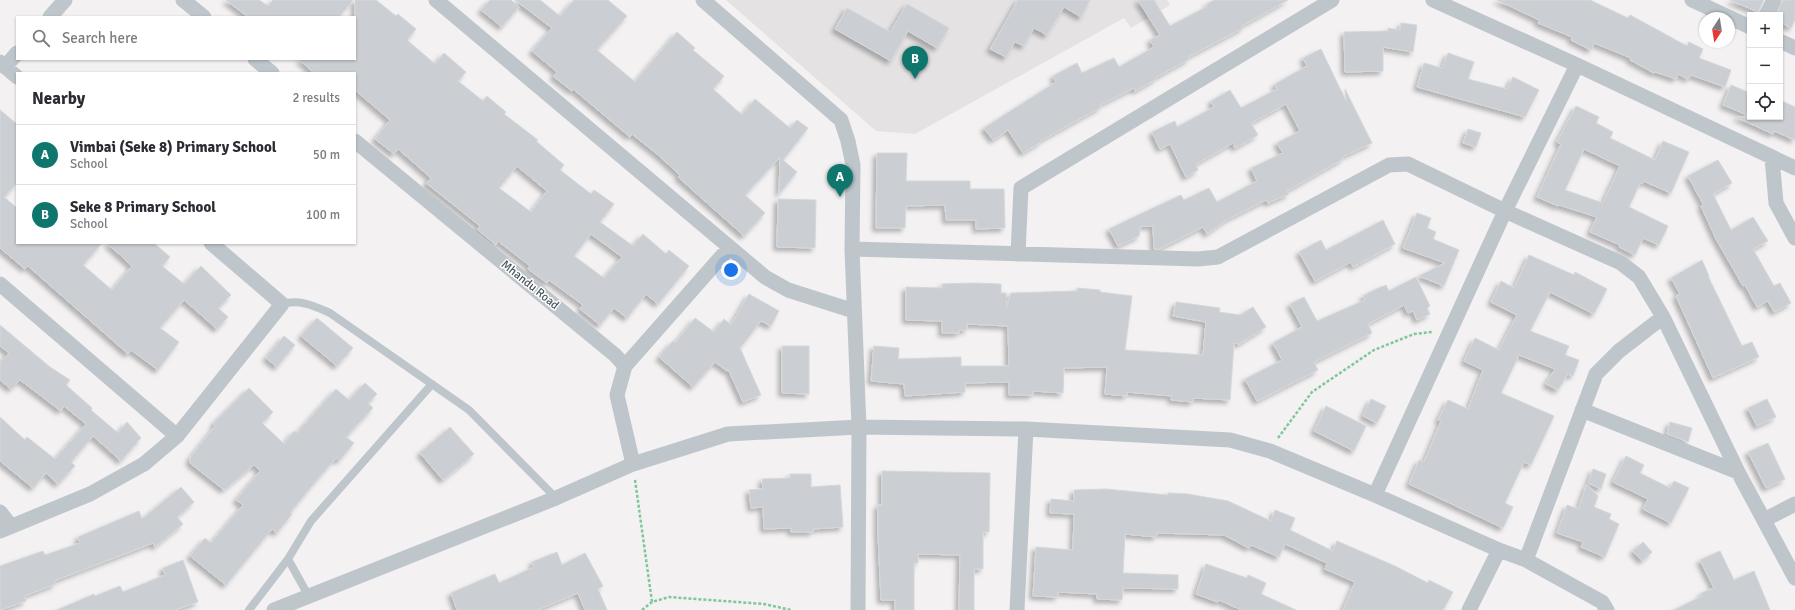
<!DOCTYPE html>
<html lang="en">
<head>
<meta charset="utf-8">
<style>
  :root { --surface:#fff; --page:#f2f2f3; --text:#2b2b33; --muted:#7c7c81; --line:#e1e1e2; --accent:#0f766e }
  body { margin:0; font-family:Signika,sans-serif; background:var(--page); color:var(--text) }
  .controls { position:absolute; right:12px; top:12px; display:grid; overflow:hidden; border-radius:0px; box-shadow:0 1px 3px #0004 }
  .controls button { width:36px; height:36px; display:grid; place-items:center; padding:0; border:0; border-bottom:1px solid var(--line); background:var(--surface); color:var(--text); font:20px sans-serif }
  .compass { position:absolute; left:1699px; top:12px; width:36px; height:36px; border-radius:50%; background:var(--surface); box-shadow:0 1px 3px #0004; rotate:192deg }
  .you { position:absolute; left:731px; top:270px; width:14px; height:14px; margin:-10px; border:3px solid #fff; border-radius:50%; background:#1a73e8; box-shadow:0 0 0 6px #1a73e833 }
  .badge { display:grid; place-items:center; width:26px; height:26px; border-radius:50%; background:var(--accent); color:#fff; font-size:13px; font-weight:700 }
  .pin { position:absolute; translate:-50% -33px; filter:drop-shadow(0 1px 2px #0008) }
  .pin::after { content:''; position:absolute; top:21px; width:14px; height:12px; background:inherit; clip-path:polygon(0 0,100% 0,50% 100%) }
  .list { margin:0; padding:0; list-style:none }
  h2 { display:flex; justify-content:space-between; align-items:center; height:52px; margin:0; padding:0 16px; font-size:17px }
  h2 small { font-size:13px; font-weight:400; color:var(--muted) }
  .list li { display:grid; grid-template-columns:26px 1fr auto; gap:12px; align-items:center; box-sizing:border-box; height:60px; padding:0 16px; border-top:1px solid var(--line) }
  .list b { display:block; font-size:15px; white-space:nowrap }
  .list p { margin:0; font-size:13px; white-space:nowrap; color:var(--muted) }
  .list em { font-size:13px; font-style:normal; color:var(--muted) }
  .icon { flex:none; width:22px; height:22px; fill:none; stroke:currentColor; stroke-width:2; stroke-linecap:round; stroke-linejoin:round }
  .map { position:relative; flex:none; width:1795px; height:610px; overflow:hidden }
  .search { position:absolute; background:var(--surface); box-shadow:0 1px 3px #0004; left:16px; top:16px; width:340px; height:44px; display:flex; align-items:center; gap:10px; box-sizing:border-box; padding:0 14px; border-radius:0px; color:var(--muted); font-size:15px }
  .panel { position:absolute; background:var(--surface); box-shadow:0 1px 3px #0004; left:16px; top:72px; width:340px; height:172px; border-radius:0px }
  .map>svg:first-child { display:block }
  .education { fill:#e4e2e2 }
  .building { fill:#cbced2; stroke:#d5d8db; fill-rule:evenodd; filter:url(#shadow) }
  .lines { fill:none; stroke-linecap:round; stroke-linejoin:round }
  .path { stroke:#7fc79b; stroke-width:2.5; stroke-dasharray:3 2; stroke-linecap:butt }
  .lane { stroke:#bec6cc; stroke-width:8 }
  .street { stroke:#bec6cc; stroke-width:15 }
  .labels { text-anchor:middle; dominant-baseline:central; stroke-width:3; stroke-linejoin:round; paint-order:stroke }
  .street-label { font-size:12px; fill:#4a565c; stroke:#fff }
</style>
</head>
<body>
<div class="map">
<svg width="1795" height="610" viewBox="0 0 1795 610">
  <defs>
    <filter id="shadow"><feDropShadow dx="-3.5" dy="3.5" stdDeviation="2" flood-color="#0004"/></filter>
  </defs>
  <rect width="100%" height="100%" fill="#f3f1f1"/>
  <!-- education -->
  <path class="education" d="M726,0H1167L1170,5L1131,28L1124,18L915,134L876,131Z"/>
  <!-- building -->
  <path class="building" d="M226,0H259L268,6L273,0H353L339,17H248Z
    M355,0H376L396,16L398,14L416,29L407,40L435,64L444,53L466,72L458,81L483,101L487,96L506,112L504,114L538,140L536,141L564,165L560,170L591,194L594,190L614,204L600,222L633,246L643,234L666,254L669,250L689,266L658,304L646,294L627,318L614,308L600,325L580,309L583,305L549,280L547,283L528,269L530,266L498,241L496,245L477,229L480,226L426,183L431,178L398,149L394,154L375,139L390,120L355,90V73H314L299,59H355ZM517,166L547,191L531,212L499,188ZM591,234L622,257L604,278L574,256Z
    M490,0H511L519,7L502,27L481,10Z
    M515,0H540L560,16L574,0H608L627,16L597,50L635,82L677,32L695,48L693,50L724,76L713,89L742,115L755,99L790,128L797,120L808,128L783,160L797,172L779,194L780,157L745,195L765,213L744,236L678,177L680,175L657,154L632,134L630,137L573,89L572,91L553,76L557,72L532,51L552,28Z
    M1018,0H1090L1081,17L1064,7L1047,35L1034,28L1024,46L1015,42L1006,57L990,49Z
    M1138,0H1154L1170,26L1208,6L1207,4L1214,0H1288L1242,26L1243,28L1188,57L1189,59L1155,78L1156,79L1135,91L1134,88L1100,105L1101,107L1040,141L1041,142L1023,153L1008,130L993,140L984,128L1056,82L1053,76L1077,63L1082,73L1114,58L1119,67L1154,47L1150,40L1160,35Z
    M1497,0H1590L1628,18L1630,15L1687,46L1689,42L1703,49L1699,58L1731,70L1725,87L1691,75L1688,79L1678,74L1676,79L1655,72L1654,73L1630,60L1631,58L1594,43L1591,50L1571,40L1572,37L1538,23L1539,20Z
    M1730,0H1764L1758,12Z
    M1783,0H1795V20L1791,28L1780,22V15H1776Z
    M907,4L949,28L937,48L908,31L891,61L835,29L847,8L890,32Z
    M1401,23L1417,25L1413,52L1383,47V71L1345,72L1344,32L1388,31V28L1400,30Z
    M1321,49L1346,101L1345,89L1372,143L1342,157L1343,159L1287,191L1289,194L1268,203L1266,200L1228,219L1207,234L1203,227L1159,249H1154L1153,226H1141L1139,236L1118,246L1109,229L1134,217L1181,195L1184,200L1209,188L1217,202L1257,181L1251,168L1283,153L1277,143L1300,131L1286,104L1251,123L1258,135L1235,148L1233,143L1196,164L1198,170L1186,177L1170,144L1160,149L1152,132L1175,121L1177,127L1214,107L1211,101L1230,90L1241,108L1277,89L1275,84L1307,66L1303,58Z
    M1448,53L1474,62L1468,79L1507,89L1513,77L1539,90L1525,117L1417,87L1424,63L1442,68Z
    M1731,85L1750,93V116L1723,105Z
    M1780,100L1795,107V140L1774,131L1773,134L1736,117H1780Z
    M1576,106L1599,117L1596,123L1613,132L1610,138L1655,160L1663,141L1689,152L1671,193L1643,181L1642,184L1640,183L1629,207L1668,226L1659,245L1643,238L1635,255L1619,247L1620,245L1590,232L1597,217L1559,205L1558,206L1537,197L1561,144L1557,142ZM1584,149L1620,166L1603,203L1565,190Z
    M0,110L17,124V183L4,197L17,208V243H102L83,265L112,290L132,266L107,243H154L170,257L162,266L184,284L201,266L231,295L218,308L228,317L217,329L184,300L160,328L179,342L158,370L131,350L128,354L28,266L25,269L0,248Z
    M1468,129L1481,133L1476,147L1463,143Z
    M877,153H907L906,181H970V189H1004L1005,228L976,229V220H946L945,205L906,206L905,228H876Z
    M1718,160L1732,183L1713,194L1731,230L1753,217L1768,241L1753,249L1774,286L1780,283L1791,303L1774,312L1768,301L1757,307L1745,285L1743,286L1716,239L1701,206L1703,204L1688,176Z
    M778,199L816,200L815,248L777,247Z
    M1417,213L1431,218L1427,228L1436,232L1433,239L1459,250L1444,286L1419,276L1445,263L1403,248Z
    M1383,220L1395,244L1353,267L1351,262L1315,281L1299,252L1321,240L1326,250Z
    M1529,255L1574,275L1575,272L1607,289L1594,314L1550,292L1530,331L1569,346L1565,355L1579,360L1573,376L1568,374L1558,390L1546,384L1555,369L1519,355L1501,393L1554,416L1531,465L1524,462L1505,503L1513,507L1503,528L1409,484L1419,460L1424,462L1441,421L1438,420L1448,400L1468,409L1483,370L1464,361L1475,338L1499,350L1517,315L1491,302L1501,281L1514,288Z
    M1702,260L1709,276H1708L1742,346L1752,342L1759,357L1713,378L1676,296L1680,294L1671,278Z
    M1416,277L1430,306L1427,308L1430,314L1417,320L1413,311L1408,313L1404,305L1368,324L1372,333L1314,362L1318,370L1257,401L1245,379L1282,360L1273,343L1302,327L1290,304L1304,297L1317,321L1365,300L1363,296L1376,289L1386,285L1389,291Z
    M973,283L1001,284V293H1006L1007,307L1011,293L1077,291V288L1100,290V292L1132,296L1125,350L1203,355L1206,322L1173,316L1176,302L1220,308L1219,312L1240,315L1253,307L1266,327L1239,344L1234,343L1230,400L1193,398V402L1171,400L1172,396L1127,392V396L1105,394L1107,367L1064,368L1063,393L1033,391V395H1009V382L965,383V392L905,396L904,384L871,381L874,346L899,348L898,359L961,357V366H1009L1008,326L967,324V330H959V333H942V321L906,320V287L942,288V284Z
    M749,294L779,311L771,326L761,321L740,348L761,395L743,402L728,369L727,371L715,362L693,387L659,357L673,341L675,343L695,318L714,332L724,319L731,325Z
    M317,318L353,348L337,366L301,336Z
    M0,325L50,367L70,380L66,385L92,408L91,410L118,433L127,422L141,438L121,461L93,436L71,462L75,466L58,484L46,473L33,488L0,461V417L25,440L27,437L55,459L86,424L64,406L61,411L20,380L11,389L0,380V362L9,353L0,346Z
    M284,336L295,345L277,367L266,358Z
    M782,346H809V394L782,393Z
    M365,383L377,394L368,403L373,408L346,437L354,443L339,461L336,458L316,481L290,513L292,514L277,533L272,529L226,585L190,556L205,538L211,543L243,505L236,500L260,471L254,465L224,490L190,463V458L215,426L213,424L249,388L273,412L262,423L284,444L294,431L297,433L336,389L349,400Z
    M1371,399L1386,406L1377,423L1363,416Z
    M1767,399L1776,417L1757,426L1748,408Z
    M1326,406L1366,426L1354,451L1314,431Z
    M1670,422L1692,428L1688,442L1667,434Z
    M450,427L474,454L443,480L420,453Z
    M1768,443L1785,479L1766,488L1748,452Z
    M1626,456L1644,465L1640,473L1670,488L1674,481L1689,488L1671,523L1643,509L1648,499L1613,482Z
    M1593,469L1606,474L1601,489L1588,483Z
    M882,471L990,473L989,532H983V569H974V610H959L960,555L918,554V563H914V610H895V600H881L878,534V505H882Z
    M790,474H811V487L840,485L843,527L813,529V532H791V528L764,529L763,507L751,508L749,490L763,489L762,479L790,478Z
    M1587,484L1598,496L1594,507L1611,514L1609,519L1619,524L1605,557L1581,547L1583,542L1557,533L1567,505L1578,509Z
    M181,487L194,502L177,517L183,524L155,547L153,543L54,581L56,584L24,596L26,601L0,610V566L43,551L45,555L80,543L78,537L139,511L142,519Z
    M1106,489L1168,495V493L1188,494L1228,501L1271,521L1275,510L1295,518L1290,530L1333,551L1337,541L1395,566L1428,583L1429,580L1453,592L1443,610H1343L1355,582L1325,569L1327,563L1285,544L1279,557L1251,545L1249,548L1224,535L1157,533L1156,537L1125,534L1123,573L1178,575V589L1123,588L1122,600L1097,599V594L1058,592V597L1033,596L1036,547L1073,550L1074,514L1050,513L1051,499L1074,501V490Z
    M1643,542L1652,552L1642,561L1633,551Z
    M1720,551L1734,580L1754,571L1770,610H1674L1702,596L1701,593L1714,588L1700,560Z
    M557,552L562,565L585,553L603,586L598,589L607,610H585L578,593L537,610H457L451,593L495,574L499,583L534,567L532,562Z
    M183,560L198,602L175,610H57L94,594L95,596L120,586L123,592L165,575L163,568Z
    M1206,564L1247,578L1248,575L1266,583L1261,594L1296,610H1241L1219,600L1218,602L1196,594Z"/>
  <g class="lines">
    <!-- path -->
    <path class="path" d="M1278,438L1312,392L1374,350L1414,334L1432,332
      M635,480L652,602
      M642,610L652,602L669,597L764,604L791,610"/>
    <!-- lane -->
    <path class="lane" d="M282,304C300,299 314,306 330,313L469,410L556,498
      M308,595L288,559L311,521L432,384
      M249,610L288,559"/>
    <!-- street -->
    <path class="street" d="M183,0L204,17
      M436,0L765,277L788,290L854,311
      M703,0L841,120L848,141L853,165L852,249L859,427L858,610
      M1433,0L1577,65L1795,168
      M1692,0L1750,27
      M1766,15L1774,0
      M50,17L65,0
      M1780,41L1795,48
      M255,59L272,73
      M0,62L17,77
      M5,67L17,53
      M355,141L615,355L625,366L617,395L633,464
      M1772,158L1776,203L1795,238
      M852,249L1198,259L1218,257L1389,165L1408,164L1505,211L1621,263L1639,277L1663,317L1738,472L1795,578
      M1018,254L1021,188L1332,0
      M0,284L177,436
      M625,366L729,248
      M1582,410L1738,472
      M1375,495L1505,211L1577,65
      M0,512L11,526
      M1764,520L1795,504
      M0,531L90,494L144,464L177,436L282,304L211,243
      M1526,560L1596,374L1619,351L1663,317
      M274,610L556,498L633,464L728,434L859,427L1026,429L1230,440L1270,451L1375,495L1499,550L1526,560L1602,602L1607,610
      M1017,610L1026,429
      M1469,610L1499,550"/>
  </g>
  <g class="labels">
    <!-- street labels -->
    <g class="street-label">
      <text transform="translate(530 285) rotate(39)">Mhandu Road</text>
    </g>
  </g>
</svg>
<div class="controls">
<button>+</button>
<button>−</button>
<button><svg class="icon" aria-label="locate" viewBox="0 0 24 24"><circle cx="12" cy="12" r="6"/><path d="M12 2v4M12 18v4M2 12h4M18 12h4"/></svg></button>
</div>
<svg class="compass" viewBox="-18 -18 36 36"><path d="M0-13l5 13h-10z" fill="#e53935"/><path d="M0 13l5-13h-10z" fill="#7c7c81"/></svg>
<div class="you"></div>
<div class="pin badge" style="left:840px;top:197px">A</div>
<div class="pin badge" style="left:915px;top:79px">B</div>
<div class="search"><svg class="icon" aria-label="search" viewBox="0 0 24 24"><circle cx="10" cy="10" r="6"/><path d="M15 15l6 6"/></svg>Search here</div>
<section class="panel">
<h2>Nearby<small>2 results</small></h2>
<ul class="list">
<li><span class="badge">A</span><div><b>Vimbai (Seke 8) Primary School</b><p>School</p></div><em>50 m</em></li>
<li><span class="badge">B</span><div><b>Seke 8 Primary School</b><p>School</p></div><em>100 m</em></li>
</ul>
</section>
</div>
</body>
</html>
